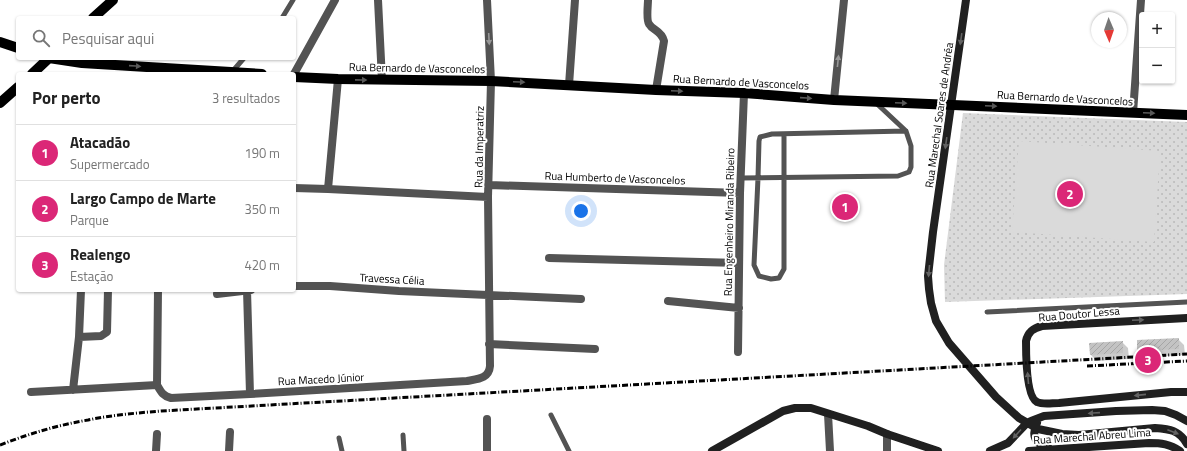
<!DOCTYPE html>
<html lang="pt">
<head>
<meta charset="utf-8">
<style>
  :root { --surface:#fff; --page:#f2f2f2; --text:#222; --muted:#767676; --line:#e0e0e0; --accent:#db2777 }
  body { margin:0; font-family:"Titillium Web",sans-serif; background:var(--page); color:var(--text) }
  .controls { position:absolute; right:12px; top:12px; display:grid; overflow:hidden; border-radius:4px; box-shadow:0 1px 3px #0004 }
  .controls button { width:36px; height:36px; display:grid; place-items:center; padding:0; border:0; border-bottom:1px solid var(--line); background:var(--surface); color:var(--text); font:20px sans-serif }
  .compass { position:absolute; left:1091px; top:12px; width:36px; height:36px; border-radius:50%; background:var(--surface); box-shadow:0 1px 3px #0004; rotate:178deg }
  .you { position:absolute; left:581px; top:211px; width:14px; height:14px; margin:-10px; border:3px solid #fff; border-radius:50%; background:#1a73e8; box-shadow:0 0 0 6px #1a73e833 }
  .badge { display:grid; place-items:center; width:26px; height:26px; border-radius:50%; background:var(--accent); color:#fff; font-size:13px; font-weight:700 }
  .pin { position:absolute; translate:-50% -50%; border:2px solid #fff; box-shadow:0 1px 4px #0006 }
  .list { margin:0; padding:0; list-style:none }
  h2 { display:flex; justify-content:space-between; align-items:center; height:52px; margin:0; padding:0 16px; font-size:17px }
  h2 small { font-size:13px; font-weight:400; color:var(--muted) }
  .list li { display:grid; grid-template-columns:26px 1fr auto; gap:12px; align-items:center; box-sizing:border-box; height:56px; padding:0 16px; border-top:1px solid var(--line) }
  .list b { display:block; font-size:15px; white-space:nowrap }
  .list p { margin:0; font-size:13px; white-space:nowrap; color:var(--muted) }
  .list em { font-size:13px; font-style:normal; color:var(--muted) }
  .icon { flex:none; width:22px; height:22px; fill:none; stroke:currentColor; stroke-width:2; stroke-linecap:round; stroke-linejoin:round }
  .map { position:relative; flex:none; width:1187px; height:451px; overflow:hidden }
  .search { position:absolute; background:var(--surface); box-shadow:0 1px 3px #0004; left:16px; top:16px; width:280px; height:44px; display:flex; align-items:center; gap:10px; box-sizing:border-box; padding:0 14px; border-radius:4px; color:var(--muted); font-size:15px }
  .panel { position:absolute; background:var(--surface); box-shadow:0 1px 3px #0004; left:16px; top:72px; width:280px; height:220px; border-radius:4px }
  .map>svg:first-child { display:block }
  .park { fill:url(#park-dots) }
  .pitch { fill:#dadada }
  .shadow { fill:#0003 }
  .building { fill:url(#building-hatch) }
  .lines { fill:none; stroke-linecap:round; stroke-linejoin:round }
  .lane { stroke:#535353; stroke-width:5 }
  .street { stroke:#535353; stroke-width:8 }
  .secondary { stroke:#202020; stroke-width:8 }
  .primary { stroke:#000; stroke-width:10 }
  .rail { stroke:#000; stroke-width:3; stroke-dasharray:6 2 1 2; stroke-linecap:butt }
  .oneway { fill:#989898 }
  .oneway2 { fill:#636363 }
  .oneway3 { fill:#595959 }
  .labels { text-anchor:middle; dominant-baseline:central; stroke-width:4; stroke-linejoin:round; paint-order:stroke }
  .street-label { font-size:11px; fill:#000; stroke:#fff }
</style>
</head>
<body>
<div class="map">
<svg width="1187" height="451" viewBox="0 0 1187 451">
  <defs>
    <pattern id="park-dots" width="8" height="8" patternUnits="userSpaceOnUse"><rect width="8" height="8" fill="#dadada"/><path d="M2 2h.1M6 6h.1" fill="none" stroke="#b9b9b9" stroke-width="1.8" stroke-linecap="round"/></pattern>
    <pattern id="building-hatch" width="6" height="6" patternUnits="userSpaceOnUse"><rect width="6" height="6" fill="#c3c3c3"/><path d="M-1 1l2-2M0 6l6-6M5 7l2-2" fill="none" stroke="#a6a6a6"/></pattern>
  </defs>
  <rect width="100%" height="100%" fill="#fff"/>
  <!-- park -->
  <path class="park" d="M963,113L1187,122V294L945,302L944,265Z"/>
  <!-- pitch -->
  <path class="pitch" d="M1019,141L1160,151L1154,242L1012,232Z"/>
  <!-- shadow -->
  <path class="shadow" d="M1178,339L1184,345L1185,355L1144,357L1138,351Z
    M1122,342L1128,348L1129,359L1097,361L1091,355Z"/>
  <!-- building -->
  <path class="building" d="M1179,338V349L1137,351V340Z
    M1123,341V353L1090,355L1089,343Z"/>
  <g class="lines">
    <!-- lane -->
    <path class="lane" d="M282,18L293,0
      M232,72L244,58
      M784,134V269L779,278L771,279L759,276L754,265L758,178L759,141L760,137L772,134L906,131
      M741,178L898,176L909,172L911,167V146L906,131L875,102
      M987,312L1187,302
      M551,415L569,451
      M403,435L404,451
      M339,438L342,451"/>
    <!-- street -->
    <path class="street" d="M378,0L382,80
      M648,0C648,5 646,20 649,24C653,31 661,30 664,41L656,90
      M294,74L335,0
      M569,85L575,0
      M834,100L844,0
      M1133,113L1141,0
      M489,185L740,193
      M294,188L328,189L488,197
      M328,189L338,79
      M549,258L739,263
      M294,286H330L399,291L581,299
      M158,290L157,385C161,392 163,396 171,398L250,394L467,381C477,379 489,379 490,366L488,197L491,81L487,0
      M247,290L250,394
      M217,294L251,290
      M668,301L739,308
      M79,337L101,336L107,332L108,290
      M489,344L595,349
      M738,352L740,193L744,93
      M73,390L79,337L81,290
      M31,392L157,385
      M828,414L830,451
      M156,451L157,434
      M229,451L230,432
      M487,451V419
      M887,451V434"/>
    <!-- secondary -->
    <path class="secondary" d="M966,0L933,232L928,276L929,289L931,303L936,321L949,343L996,397L1019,418L1038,429L1062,434L1079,435L1155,428C1170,429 1179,430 1187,444
      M1187,318L1042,326C1033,328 1028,332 1026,341C1026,353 1026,397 1037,402C1043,405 1052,403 1059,403L1171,392H1187
      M1037,423C1031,435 1035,445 1048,447
      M712,451L783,411L795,408H811L868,426L887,434L938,451
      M990,451L1008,443L1026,424L1031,421L1044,416L1116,411L1152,410L1165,411L1176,415L1187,421
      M1029,451L1149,443C1161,443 1170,444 1180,451"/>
    <!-- primary -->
    <path class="primary" d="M93,18L113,0
      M0,42L18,48
      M49,58L82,63L262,74
      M32,74L49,58
      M294,77L338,79L491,81L656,90L744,93L834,100L1187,115
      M0,103L18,87"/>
    <!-- rail -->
    <path class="rail" d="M1087,366L1187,361
      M0,445C28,434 58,425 88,420C112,415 137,413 161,411L1187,354"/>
  </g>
  <!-- one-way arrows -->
  <defs><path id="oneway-solid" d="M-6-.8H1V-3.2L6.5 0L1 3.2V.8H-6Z"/></defs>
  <g class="oneway">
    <use href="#oneway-solid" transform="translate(489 39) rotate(87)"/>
    <use href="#oneway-solid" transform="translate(838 61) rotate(-84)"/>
  </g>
  <g class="oneway2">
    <use href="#oneway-solid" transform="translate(961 39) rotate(98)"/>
    <use href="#oneway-solid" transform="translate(946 143) rotate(98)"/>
    <use href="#oneway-solid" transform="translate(929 271) rotate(95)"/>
    <use href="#oneway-solid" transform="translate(1138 320) rotate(-3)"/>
    <use href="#oneway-solid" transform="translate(1028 378) rotate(-95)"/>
    <use href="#oneway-solid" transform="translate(1140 395) rotate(174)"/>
    <use href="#oneway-solid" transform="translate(1094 413) rotate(176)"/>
    <use href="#oneway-solid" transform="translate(1173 432) rotate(21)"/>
    <use href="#oneway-solid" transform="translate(1017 434) rotate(132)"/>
  </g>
  <g class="oneway3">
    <use href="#oneway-solid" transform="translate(135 66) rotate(4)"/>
    <use href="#oneway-solid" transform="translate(361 80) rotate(1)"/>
    <use href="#oneway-solid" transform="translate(519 82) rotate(3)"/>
    <use href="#oneway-solid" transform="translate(677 91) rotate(2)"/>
    <use href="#oneway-solid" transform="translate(806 98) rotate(4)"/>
    <use href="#oneway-solid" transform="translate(901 103) rotate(2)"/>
    <use href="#oneway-solid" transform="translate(991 106) rotate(3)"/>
    <use href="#oneway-solid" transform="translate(1149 113) rotate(3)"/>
  </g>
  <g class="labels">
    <!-- street labels -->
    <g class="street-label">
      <text transform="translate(417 68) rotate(1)">Rua Bernardo de Vasconcelos</text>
      <text transform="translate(741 82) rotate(3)">Rua Bernardo de Vasconcelos</text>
      <text transform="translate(1065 98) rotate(3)">Rua Bernardo de Vasconcelos</text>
      <text transform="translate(939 115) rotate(-82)">Rua Marechal Soares de Andréa</text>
      <text transform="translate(479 147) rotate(-89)">Rua da Imperatriz</text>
      <text transform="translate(615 178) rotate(2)">Rua Humberto de Vasconcelos</text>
      <text transform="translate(729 222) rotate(-89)">Rua Engenheiro Miranda Ribeiro</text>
      <text transform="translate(392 279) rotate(3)">Travessa Célia</text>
      <text transform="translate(1079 314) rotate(-5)">Rua Doutor Lessa</text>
      <text transform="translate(321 379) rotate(-3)">Rua Macedo Júnior</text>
      <text transform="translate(1092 436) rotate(-4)">Rua Marechal Abreu Lima</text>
    </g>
  </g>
</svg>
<div class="controls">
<button>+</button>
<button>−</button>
</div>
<svg class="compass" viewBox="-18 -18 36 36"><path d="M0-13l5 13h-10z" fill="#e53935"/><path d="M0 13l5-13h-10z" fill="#767676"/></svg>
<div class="you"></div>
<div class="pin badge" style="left:845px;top:207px">1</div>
<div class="pin badge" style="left:1070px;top:194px">2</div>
<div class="pin badge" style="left:1148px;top:360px">3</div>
<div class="search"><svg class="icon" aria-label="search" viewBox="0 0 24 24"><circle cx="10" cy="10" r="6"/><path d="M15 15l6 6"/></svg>Pesquisar aqui</div>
<section class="panel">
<h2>Por perto<small>3 resultados</small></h2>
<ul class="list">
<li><span class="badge">1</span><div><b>Atacadão</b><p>Supermercado</p></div><em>190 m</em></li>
<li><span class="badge">2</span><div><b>Largo Campo de Marte</b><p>Parque</p></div><em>350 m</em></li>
<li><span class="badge">3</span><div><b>Realengo</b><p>Estação</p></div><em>420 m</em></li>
</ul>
</section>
</div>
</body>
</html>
